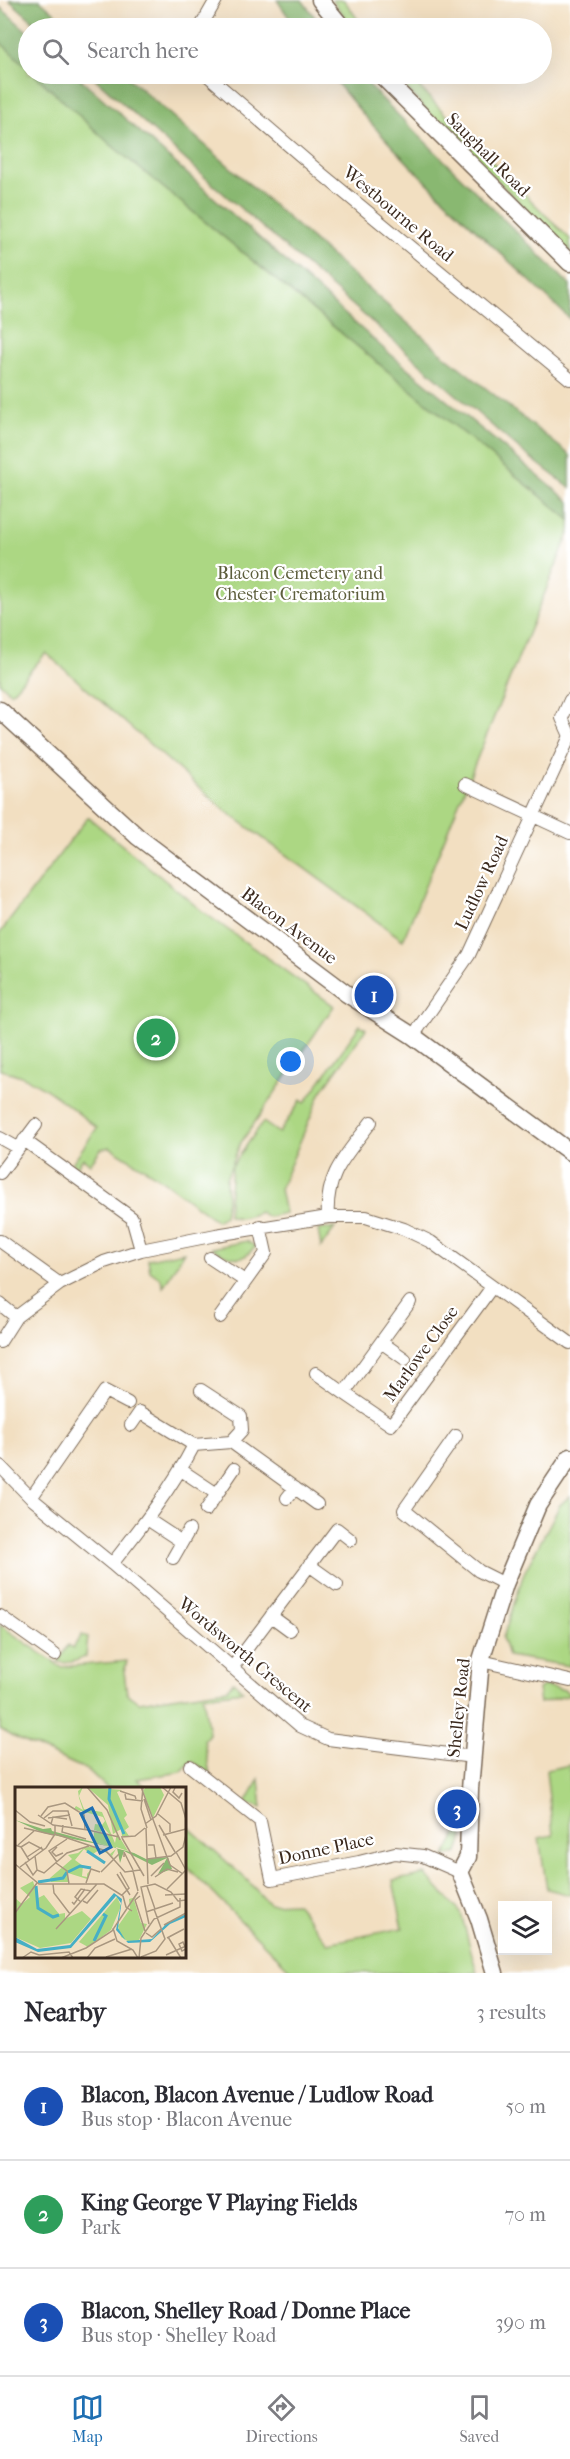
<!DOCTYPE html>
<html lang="en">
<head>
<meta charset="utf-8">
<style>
  :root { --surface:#fff; --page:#f7f7f7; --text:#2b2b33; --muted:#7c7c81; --line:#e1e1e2; --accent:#1f6fb2 }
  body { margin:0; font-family:"IM FELL French Canon",serif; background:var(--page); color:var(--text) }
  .controls { position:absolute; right:18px; bottom:18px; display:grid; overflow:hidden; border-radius:0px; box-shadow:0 6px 24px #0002 }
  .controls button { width:54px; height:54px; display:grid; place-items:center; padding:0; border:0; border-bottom:2px solid var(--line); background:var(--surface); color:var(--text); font:30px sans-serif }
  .you { position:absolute; left:291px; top:1062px; width:21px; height:21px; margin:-15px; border:4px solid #fff; border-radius:50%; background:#1a73e8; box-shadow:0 0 0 9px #1a73e833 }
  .badge { display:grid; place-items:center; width:39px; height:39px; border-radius:50%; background:var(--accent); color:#fff; font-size:20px; font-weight:700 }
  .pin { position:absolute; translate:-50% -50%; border:3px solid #fff; box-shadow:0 2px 6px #0006 }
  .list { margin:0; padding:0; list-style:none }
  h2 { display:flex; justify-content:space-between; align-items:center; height:78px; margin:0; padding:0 24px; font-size:26px }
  h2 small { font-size:20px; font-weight:400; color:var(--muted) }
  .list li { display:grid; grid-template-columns:39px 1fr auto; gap:18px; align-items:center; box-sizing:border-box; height:108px; padding:0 24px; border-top:2px solid var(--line) }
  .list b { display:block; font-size:22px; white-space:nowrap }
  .list p { margin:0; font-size:20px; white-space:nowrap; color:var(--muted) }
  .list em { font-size:20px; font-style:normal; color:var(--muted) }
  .icon { flex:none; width:33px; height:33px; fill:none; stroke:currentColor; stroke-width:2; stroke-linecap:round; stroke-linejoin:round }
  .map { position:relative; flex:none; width:570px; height:1973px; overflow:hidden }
  .search { position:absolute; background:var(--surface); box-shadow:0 6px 24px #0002; left:18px; right:18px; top:18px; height:66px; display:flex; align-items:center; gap:15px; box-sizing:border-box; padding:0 21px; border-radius:33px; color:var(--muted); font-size:22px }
  .sheet { height:402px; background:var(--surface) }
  nav { display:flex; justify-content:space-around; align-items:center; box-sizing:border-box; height:84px; border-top:2px solid var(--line); background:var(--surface); font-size:16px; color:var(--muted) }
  nav a { display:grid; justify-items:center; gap:3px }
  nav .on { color:var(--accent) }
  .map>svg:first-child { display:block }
  .green { fill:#acd783; stroke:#748050; stroke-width:1.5 }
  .forest { fill:#89b871; stroke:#627148; stroke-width:1.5 }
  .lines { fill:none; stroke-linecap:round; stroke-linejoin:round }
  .street-casing { stroke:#7b6957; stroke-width:14 }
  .secondary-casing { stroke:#7b6957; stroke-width:19 }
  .street { stroke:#fff; stroke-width:12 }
  .secondary { stroke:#fff; stroke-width:16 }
  .labels { text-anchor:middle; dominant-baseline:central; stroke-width:4.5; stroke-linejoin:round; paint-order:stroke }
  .street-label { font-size:18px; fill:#3b2a1e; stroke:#fff }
  .park-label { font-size:18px; fill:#5d5e3c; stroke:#fff }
  .inset-river { fill:none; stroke:#46afc5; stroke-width:3 }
  .inset-road { fill:none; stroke:#a99780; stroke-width:1.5 }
  .view { fill:#1f6fb2; fill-opacity:0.15; stroke:#1f6fb2; stroke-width:3 }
  .inset-edge { fill:none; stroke:#3b2a1e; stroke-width:3 }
</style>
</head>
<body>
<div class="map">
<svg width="570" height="1973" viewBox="0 0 570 1973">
  <rect width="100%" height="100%" fill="#fff"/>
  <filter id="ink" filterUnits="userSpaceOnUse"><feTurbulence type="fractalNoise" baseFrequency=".0167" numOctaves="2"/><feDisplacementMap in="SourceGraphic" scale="12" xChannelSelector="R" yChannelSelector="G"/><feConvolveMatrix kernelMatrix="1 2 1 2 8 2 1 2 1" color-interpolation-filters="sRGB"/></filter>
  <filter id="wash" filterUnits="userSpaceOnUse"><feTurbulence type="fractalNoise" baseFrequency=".008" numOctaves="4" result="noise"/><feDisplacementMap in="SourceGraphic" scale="24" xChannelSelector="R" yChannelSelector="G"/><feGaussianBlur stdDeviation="1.35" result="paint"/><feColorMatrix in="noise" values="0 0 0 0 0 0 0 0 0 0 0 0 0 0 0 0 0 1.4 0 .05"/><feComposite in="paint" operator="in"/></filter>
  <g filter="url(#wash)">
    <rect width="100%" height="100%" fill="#f2dfc1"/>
    <!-- green -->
    <path class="green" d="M332,0H344L364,28H353Z
      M0,42L28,68V74H34L110,144L570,520V531L403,940L227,812L46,653L11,693L0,683Z
      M394,74H407L468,138L570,239V253L428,112Z
      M88,817L202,911L334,1006L240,1144L226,1179L227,1200L224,1216L217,1221L155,1175L110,1147L101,1149L90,1164L83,1158L77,1167L72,1163L97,1128C68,1106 37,1076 0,1070V933Z
      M360,1025L366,1029L321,1092L280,1189L285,1213L267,1217L260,1212C249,1216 239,1221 228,1215L232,1166L263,1122L279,1133L301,1100L305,1103Z
      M335,1228L321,1247L318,1230Z
      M247,1241L256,1247C252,1249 250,1253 245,1256C238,1261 218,1253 212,1248Z
      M184,1252L163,1287L161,1279L150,1271L148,1259Z
      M570,1496V1666L508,1656L503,1638L524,1573L560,1505Z
      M0,1625L61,1667L127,1661L124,1672L127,1693L139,1702L227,1689L233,1682L243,1691L203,1696L209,1734L204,1740L210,1775L192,1761L181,1772L137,1779L147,1788H107L89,1771L14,1737L0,1729Z
      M82,1635L88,1637L86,1656C77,1662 69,1664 58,1662L68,1645L73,1648Z
      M544,1686L565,1690L570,1695L540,1703L538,1689Z
      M570,1765V1895L547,1889L539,1838L553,1835L546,1770Z
      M259,1779L262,1808L246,1803Z
      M184,1823L247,1880L269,1904L296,1903L328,1943L403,1928L393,1881L425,1874L461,1913L477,1973H293L185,1865Z
      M461,1825L463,1836L458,1853L445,1856Z"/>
    <!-- forest -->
    <path class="forest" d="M9,0H40L72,28H41Z
      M277,0H302L323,28H296Z
      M0,7L28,32V68L0,42Z
      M34,74H75L383,348L570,502V520L110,144Z
      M90,74H124L444,355L570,455V488L519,449L209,181Z
      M330,74H360L375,92L570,285V319C488,240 400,164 330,74Z"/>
  </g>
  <g filter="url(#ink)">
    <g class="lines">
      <!-- street casing -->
      <g class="street-casing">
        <path id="street" d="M200,28L216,0
          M206,74L323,175L570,379
          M570,700L562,718L570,736
          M465,784L570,833
          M413,1036L469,955L570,736
          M0,1138L18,1148
          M24,1140L132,1218L141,1250
          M0,1173L36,1125
          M328,1217C325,1173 347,1155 371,1122
          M0,1241L60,1284
          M210,1258L245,1281
          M410,1302L344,1393L391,1425L492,1287
          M0,1304L16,1317
          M220,1317L266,1253L260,1226
          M0,1342L16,1317L60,1284L104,1262L141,1250L216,1235L328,1217H366L404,1229L431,1242L570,1343
          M381,1342L405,1359
          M316,1373L344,1393
          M131,1425L140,1412L194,1445L231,1442L242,1430L241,1416L201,1390
          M456,1436L404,1510L479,1571L505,1584
          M231,1442L317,1504
          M0,1466L31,1498L112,1564L300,1726L328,1739L473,1757
          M181,1470L217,1494L234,1469
          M31,1498L105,1391L128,1403
          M287,1498L295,1488
          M206,1510L217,1494
          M147,1519L182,1542
          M173,1558L189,1530
          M112,1564C142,1526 172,1488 194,1445
          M309,1565L337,1585
          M0,1616L55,1655
          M271,1616L290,1630
          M481,1661L570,1681
          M232,1668L337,1529L351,1540
          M190,1766L260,1821L272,1879L359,1862L395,1853L423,1856L460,1872"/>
      </g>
      <!-- secondary casing -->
      <g class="secondary-casing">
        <path id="secondary" d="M320,0L343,28
          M380,74L570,263
          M0,710L138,837L347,994L413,1036L570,1152
          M495,1973L479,1919L460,1872L468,1857L470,1789L481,1660L505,1584L538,1505L570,1457"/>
      </g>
      <!-- street -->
      <use href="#street" class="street"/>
      <!-- secondary -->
      <use href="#secondary" class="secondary"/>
    </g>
  </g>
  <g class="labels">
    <!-- street labels -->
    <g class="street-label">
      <text transform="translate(488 155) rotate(45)">Saughall Road</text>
      <text transform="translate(398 214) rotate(40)">Westbourne Road</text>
      <text transform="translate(482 883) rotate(-65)">Ludlow Road</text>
      <text transform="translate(289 926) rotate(37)">Blacon Avenue</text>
      <text transform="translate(421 1354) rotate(-54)">Marlowe Close</text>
      <text transform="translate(245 1655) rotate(40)">Wordsworth Crescent</text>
      <text transform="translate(459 1708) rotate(-84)">Shelley Road</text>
      <text transform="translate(326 1849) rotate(-12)">Donne Place</text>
    </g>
    <!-- park labels -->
    <g class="park-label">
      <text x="300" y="573">Blacon Cemetery and<tspan x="300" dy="21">Chester Crematorium</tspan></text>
    </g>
  </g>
  <!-- overview -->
  <g transform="translate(15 1787)">
    <rect width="171" height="171" fill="#f2dfc1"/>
    <path d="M68,0L64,9L69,22L87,25L100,56L102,46L113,64L101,60V56V61L79,55V45L95,48L88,40L86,45L79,43L80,37L87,38L90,34L88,30L59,22L61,19L68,23L64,11L63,4ZM72,0L107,3L102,5L112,28L109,31L114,40L110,43L114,49H107L106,42L98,47L93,18ZM131,0H145L149,8L138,31L128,4ZM78,59L89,63L95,67L101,62L97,69L101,72L85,62L77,68L69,62L60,73L68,79L67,89L72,90V87L76,82L72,92L53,86V95H36L35,91L57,72L53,68L63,66L69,61ZM18,94L23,111L29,108L44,127L50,126V132L67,124L76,132L56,156L25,161L0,150V111L7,117L15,110L5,101ZM102,110L106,119L96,143L73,160L64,155ZM121,110L116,117L119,113L126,136L132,137L124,153L114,155L106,150L103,139L115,122L114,112Z" fill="#acd783"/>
    <path d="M0,33L28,42L36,41L37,44L119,66L131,72L153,70L157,82L143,87L152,71L137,78L109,64L105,76L102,61L28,46Z" fill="#89b871"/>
    <path d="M99,106L107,112L103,141L111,154L137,152L152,136L171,127V130L155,137L135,155L113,156L101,143L106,116L101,109L56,161L23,165L0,155V150L22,162L55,158Z" fill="#46afc5"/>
    <path class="inset-river" d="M95,0L94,12L109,47M72,64L90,76M53,85L65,79L76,81M23,95L48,91L52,85M21,99L23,121L38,130L44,128M79,154L91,129L88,127"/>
    <path class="inset-road" d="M72,0L92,23L105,53M126,0L155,78L168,87M128,0L126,22L132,41M147,0L166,16L171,32M160,1L158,5L164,11L167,6M105,4L120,9L121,12M110,7L111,12L128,14M129,12L136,33M0,23L15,35L30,39M143,27L155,37V45M23,28L38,38L73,43M26,29L33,20L50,16L69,28L70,42M29,31L38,24H53L57,39M33,31L55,28M36,37L38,30L52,32M130,37L141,29L156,0M40,38V47L91,64L110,85L125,83M48,38L47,45L71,52M144,38L160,65M9,41L39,48M131,41L133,97M73,43L104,50M148,48L171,42M106,50L120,49L130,41M107,51L129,89M0,58L6,60L14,73M3,58L19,44M133,58H139L141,71M6,60L14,55L29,63M42,60L37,65L41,69L48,66M161,65L171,83M20,69L22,83L29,86L52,66L74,59M12,70L27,60M109,70V65L118,83M132,72L156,69L168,60L171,48M10,75L18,88L22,83M42,75L34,64L52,52M41,76L52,84L54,97M0,77L24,97H89L108,109L111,120L117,124M5,80L31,61L40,47M118,84L123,104M86,85L104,67M105,85L114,101L107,108M102,87L115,108M136,89L149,76M140,90L152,82L163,85M71,96L76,82L85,85M38,97L39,106L55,127M132,99L140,122M152,102L171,83M150,108L171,107M125,109L120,113L130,144M68,114L72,116L83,103M57,115L59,117L70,102M66,115L60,110L66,102L76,104M131,125L158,116M0,126L22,96M134,137L126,100L140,97L156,105L163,114L171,113M149,138L171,126M98,141L102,154L118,163L123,171M41,142L82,97M131,146L137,150L146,142M153,150L166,171M152,151L169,142M170,160L168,155L164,157L167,164L171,162M24,168L54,165L58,171M151,168L171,159M91,170L117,162M126,170L141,164L150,152L139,122M7,171L16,165L24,168M46,171L71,161L97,144L123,105M72,171L80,161L100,152M124,171L126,151L139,132L165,120V111"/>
    <path class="view" d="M77,21L96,60L85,66L66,27Z"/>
    <rect width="171" height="171" class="inset-edge"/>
  </g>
</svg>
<div class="controls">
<button><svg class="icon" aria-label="layers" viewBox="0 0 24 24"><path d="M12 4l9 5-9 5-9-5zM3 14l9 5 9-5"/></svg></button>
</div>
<div class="you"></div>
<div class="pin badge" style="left:374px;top:995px;background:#1a4fb4">1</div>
<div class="pin badge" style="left:156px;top:1038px;background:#2e9e5b">2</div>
<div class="pin badge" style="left:457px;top:1809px;background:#1a4fb4">3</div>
<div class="search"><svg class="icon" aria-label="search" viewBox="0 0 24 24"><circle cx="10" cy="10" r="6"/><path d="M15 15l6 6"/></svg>Search here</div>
</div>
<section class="sheet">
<h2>Nearby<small>3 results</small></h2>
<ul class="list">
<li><span class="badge" style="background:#1a4fb4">1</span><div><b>Blacon, Blacon Avenue / Ludlow Road</b><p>Bus stop · Blacon Avenue</p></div><em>50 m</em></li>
<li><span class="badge" style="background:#2e9e5b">2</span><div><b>King George V Playing Fields</b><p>Park</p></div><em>70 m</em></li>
<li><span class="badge" style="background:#1a4fb4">3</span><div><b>Blacon, Shelley Road / Donne Place</b><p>Bus stop · Shelley Road</p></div><em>390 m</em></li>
</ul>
</section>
<nav>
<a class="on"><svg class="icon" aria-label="map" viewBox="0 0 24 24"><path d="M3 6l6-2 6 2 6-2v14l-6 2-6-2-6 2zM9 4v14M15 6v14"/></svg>Map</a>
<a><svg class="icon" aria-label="directions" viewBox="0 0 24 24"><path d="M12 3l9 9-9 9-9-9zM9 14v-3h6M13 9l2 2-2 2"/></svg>Directions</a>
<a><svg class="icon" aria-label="saved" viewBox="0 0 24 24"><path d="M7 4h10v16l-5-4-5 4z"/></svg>Saved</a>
</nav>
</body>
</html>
